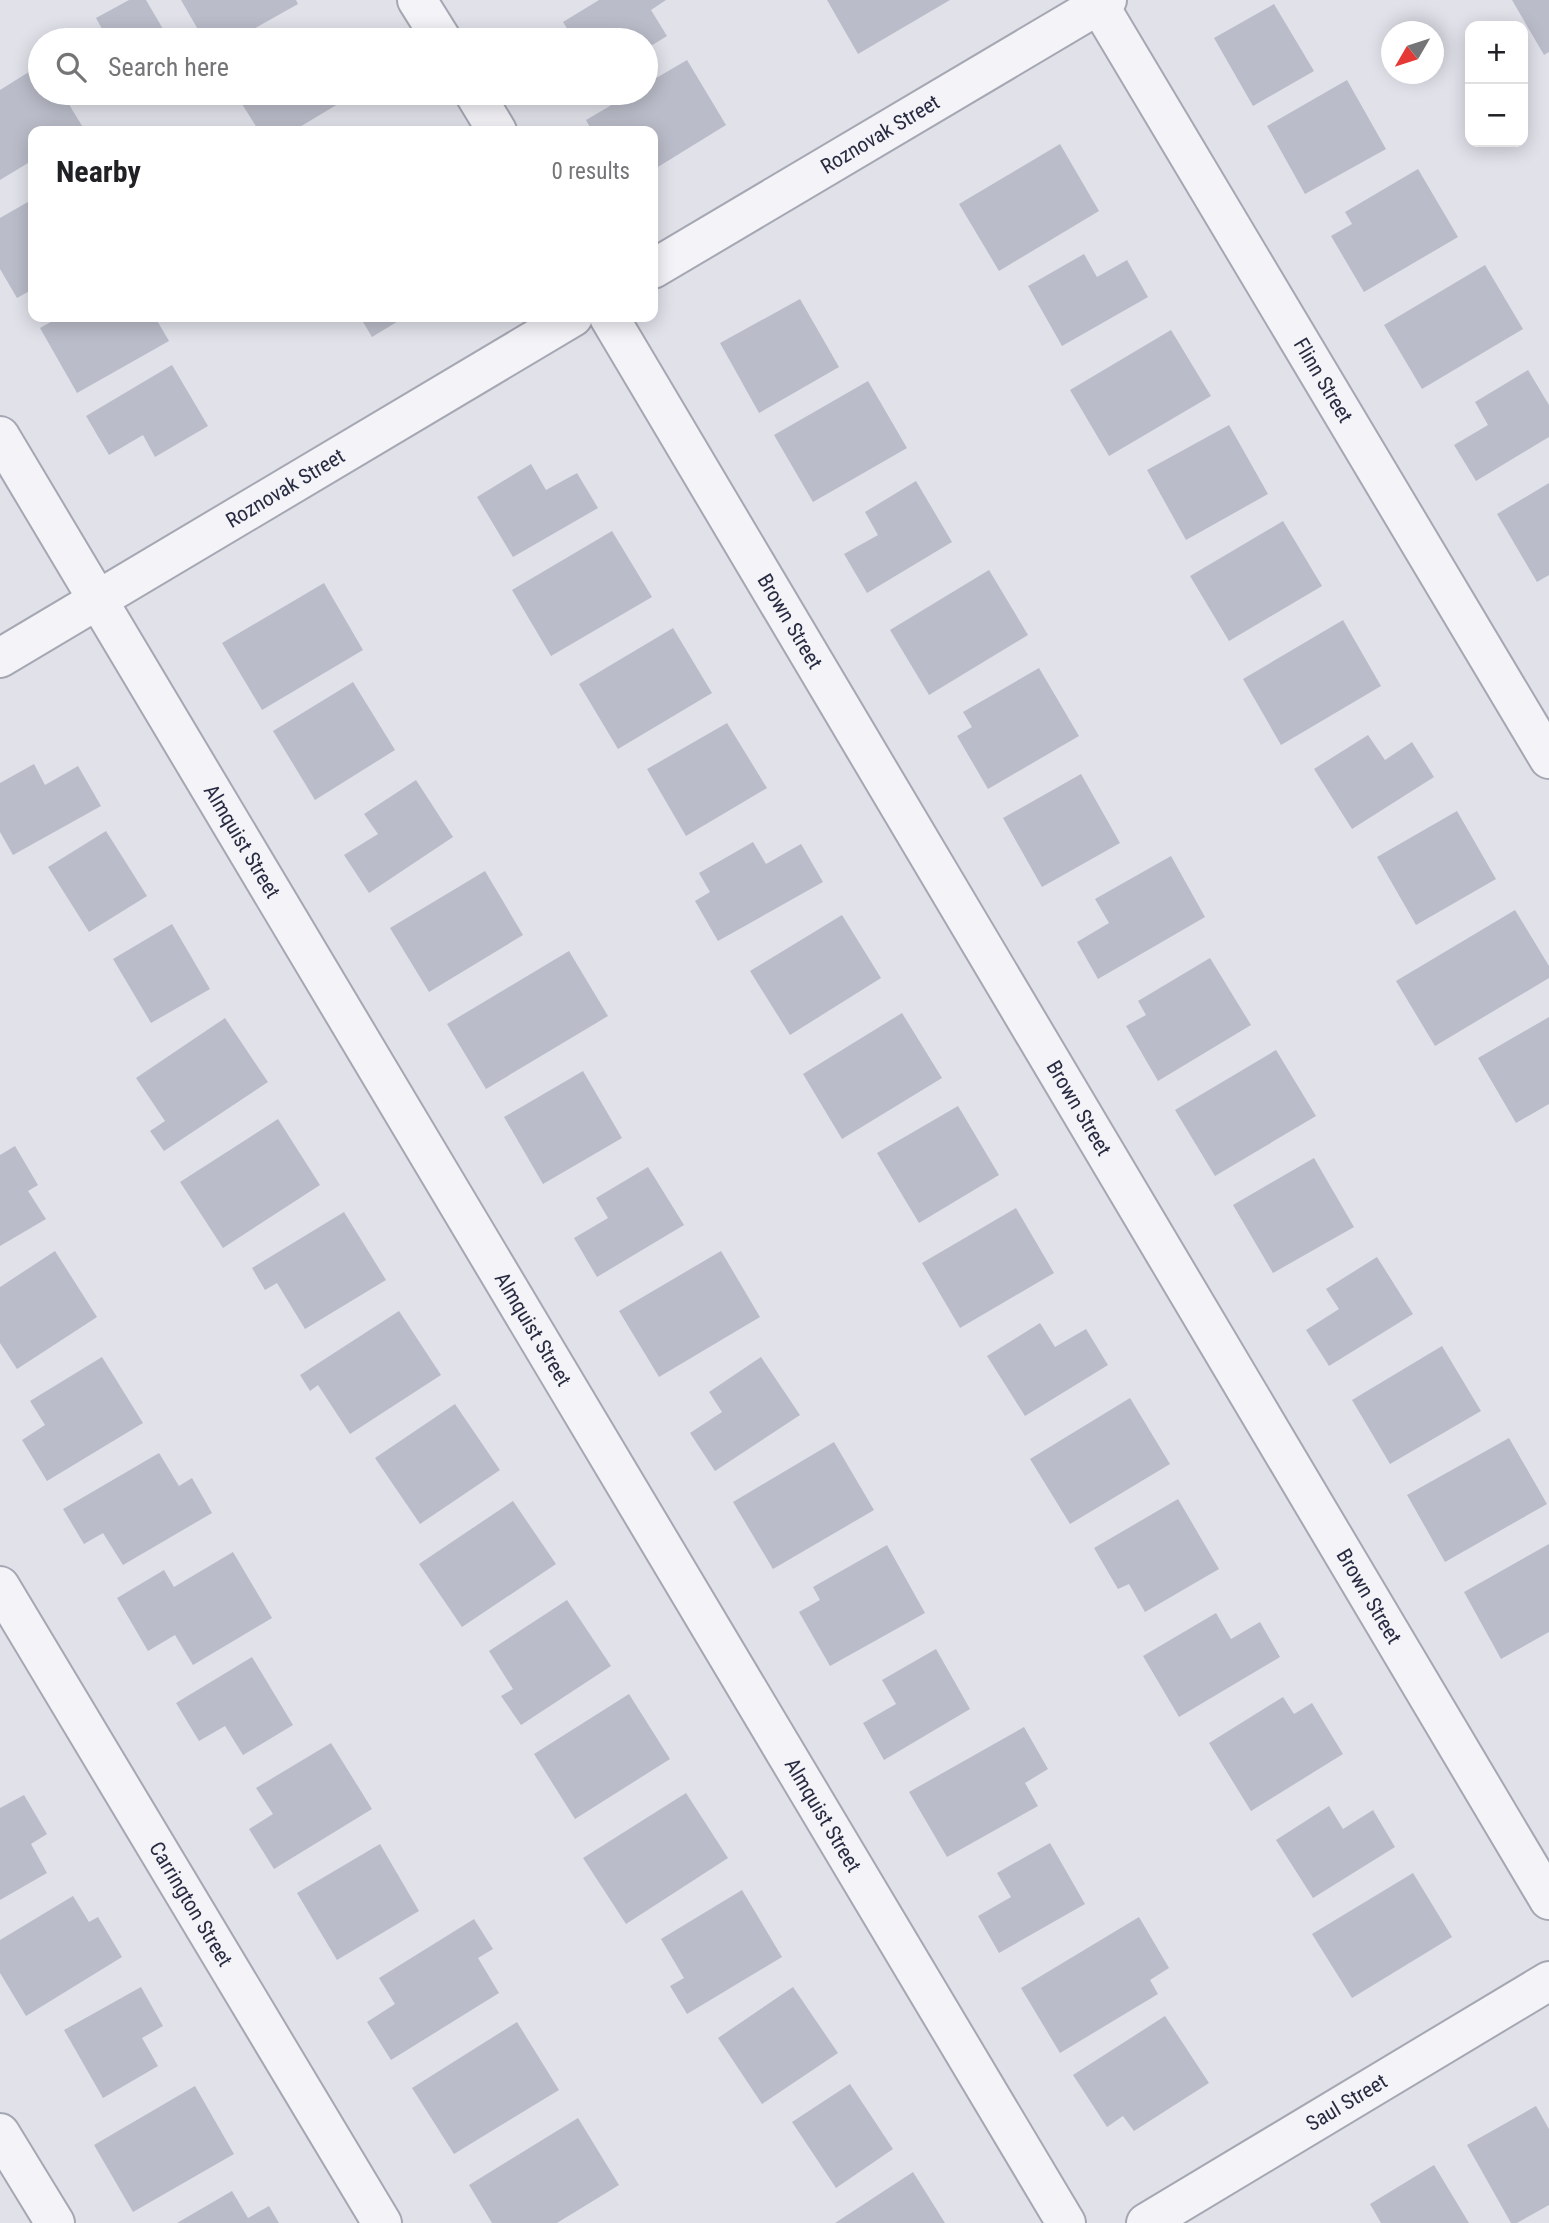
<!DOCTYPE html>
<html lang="en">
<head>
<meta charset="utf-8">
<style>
  :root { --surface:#fff; --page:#f6f6f6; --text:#202124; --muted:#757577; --line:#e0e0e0 }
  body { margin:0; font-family:"Roboto Condensed",sans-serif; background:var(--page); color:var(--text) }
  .controls { position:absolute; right:21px; top:21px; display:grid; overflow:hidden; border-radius:14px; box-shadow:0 4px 18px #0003 }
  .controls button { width:63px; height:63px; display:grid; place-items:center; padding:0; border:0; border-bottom:2px solid var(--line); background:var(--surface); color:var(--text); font:35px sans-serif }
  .compass { position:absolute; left:1381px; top:21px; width:63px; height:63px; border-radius:50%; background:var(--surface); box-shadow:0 4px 18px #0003; rotate:231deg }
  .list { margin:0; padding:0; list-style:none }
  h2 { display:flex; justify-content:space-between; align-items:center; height:91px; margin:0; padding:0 28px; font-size:30px }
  h2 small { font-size:23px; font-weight:400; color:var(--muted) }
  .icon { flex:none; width:38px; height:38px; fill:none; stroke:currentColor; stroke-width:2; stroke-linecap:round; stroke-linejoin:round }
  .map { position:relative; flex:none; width:1549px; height:2223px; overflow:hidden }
  .search { position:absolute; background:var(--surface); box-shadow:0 4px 18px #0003; left:28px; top:28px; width:630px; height:77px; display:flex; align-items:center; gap:18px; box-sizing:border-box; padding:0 24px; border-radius:38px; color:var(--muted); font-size:26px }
  .panel { position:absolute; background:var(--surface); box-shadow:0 4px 18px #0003; left:28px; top:126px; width:630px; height:196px; border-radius:14px }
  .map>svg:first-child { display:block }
  .building { fill:#babcc9 }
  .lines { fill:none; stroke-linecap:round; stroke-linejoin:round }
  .minor-casing { stroke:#a5a7b3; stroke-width:42 }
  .minor { stroke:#f3f3f8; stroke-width:38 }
  .labels { text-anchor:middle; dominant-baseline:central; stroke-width:5; stroke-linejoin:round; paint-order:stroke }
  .street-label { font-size:21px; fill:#282b41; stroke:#f0f1f7 }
</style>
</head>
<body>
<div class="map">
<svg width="1549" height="2223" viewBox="0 0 1549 2223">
  <rect width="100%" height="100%" fill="#e0e1e9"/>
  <!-- building -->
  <path class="building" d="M129,0H146L163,29L142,40H108L96,18Z
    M181,0H296L298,4L234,40H204Z
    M599,0H666L651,10L667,36L646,49V40H574L563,22Z
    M827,0H950L858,54Z
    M1512,0H1549V52L1544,55Z
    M1274,4L1314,71L1253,106L1214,38Z
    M687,60L726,125L653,170V131H592L586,120L632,93H646V84Z
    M40,65V93H62L84,129L80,131H33V160L0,180V90Z
    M1347,80L1386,149L1305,194L1267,126Z
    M235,93H351L353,95L293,131H259Z
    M1060,144L1099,211L999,271L959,204Z
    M1418,169L1458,237L1364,292L1331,236L1352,224L1345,212Z
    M33,199V289L17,298L0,269V218Z
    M1084,254L1097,277L1127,260L1148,297L1062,346L1028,286Z
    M1485,265L1523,329L1422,389L1384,325Z
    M800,299L839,367L759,413L720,343Z
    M60,317H155L169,341L77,393L40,328Z
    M360,317H405L372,337Z
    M1171,330L1211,396L1109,456L1070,390Z
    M172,365L208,426L155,457L143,435L109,455L86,416Z
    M1528,370L1549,405V437L1476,481L1454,445L1488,425L1475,402Z
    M868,381L907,448L813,502L774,435Z
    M1229,425L1268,494L1186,540L1147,470Z
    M531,464L546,490L577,473L598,508L513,557L477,497Z
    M916,481L952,542L867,593L844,554L878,535L865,512Z
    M1549,483V575L1537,582L1497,514Z
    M1283,521L1322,586L1229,641L1190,576Z
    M612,531L652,597L551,656L512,590Z
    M989,570L1028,635L929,695L890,630Z
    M324,583L363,650L262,710L222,643Z
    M1343,620L1381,686L1281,745L1243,679Z
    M673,628L712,693L618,749L579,684Z
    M1039,668L1079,736L988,789L957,736L972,727L963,712Z
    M353,682L395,750L315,800L273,731Z
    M727,723L767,788L686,836L647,769Z
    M1368,735L1385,760L1412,742L1434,777L1352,829L1314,769Z
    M34,764L45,785L78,766L101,806L13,855L0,832V783Z
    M1081,774L1120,843L1042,887L1003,818Z
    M416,780L453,837L369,893L344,855L378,834L364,814Z
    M1457,811L1496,879L1416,925L1377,857Z
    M106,831L147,896L89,932L48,867Z
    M753,842L766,864L801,844L823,882L718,941L695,901L710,892L699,873Z
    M1171,856L1205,917L1098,979L1077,942L1109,923L1095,899Z
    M485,871L523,935L429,992L390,928Z
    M1515,910L1549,966V978L1435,1046L1396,981Z
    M842,915L881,978L790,1035L750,971Z
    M172,924L210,989L151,1023L113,959Z
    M569,951L608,1016L486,1089L447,1024Z
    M1210,958L1251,1025L1158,1081L1126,1026L1146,1015L1138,1001Z
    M902,1013L942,1078L842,1139L803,1074Z
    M1549,1017V1104L1516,1123L1478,1058Z
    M225,1018L268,1082L164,1151L150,1131L165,1121L136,1078Z
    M1276,1050L1316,1116L1215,1176L1175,1110Z
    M583,1071L622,1138L543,1184L504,1117Z
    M958,1106L999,1175L919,1223L877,1153Z
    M278,1119L320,1185L223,1248L180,1182Z
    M15,1146L38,1185L28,1191L46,1219L0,1246V1155Z
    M1314,1158L1354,1227L1273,1273L1233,1205Z
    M648,1167L684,1225L597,1277L574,1238L608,1218L596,1198Z
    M1016,1208L1054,1273L960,1328L922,1263Z
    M344,1212L386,1280L305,1329L277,1283L265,1290L252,1268Z
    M55,1251L97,1317L17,1369L0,1343V1287Z
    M721,1251L760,1317L659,1377L619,1311Z
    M1377,1257L1413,1314L1329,1366L1306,1330L1339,1309L1326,1289Z
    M399,1311L441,1375L350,1434L318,1385L310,1391L300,1375Z
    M1040,1323L1055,1347L1086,1329L1108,1365L1025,1416L987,1356Z
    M1442,1346L1481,1411L1390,1464L1352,1400Z
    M102,1357L143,1423L47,1481L22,1440L45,1425L30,1401Z
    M761,1357L800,1415L715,1471L690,1433L722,1412L709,1392Z
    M1130,1398L1170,1464L1070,1524L1030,1459Z
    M455,1404L500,1470L420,1524L375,1458Z
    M1509,1438L1547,1504L1445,1562L1407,1495Z
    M834,1442L874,1510L773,1569L733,1502Z
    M159,1453L179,1486L192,1478L212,1513L123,1565L103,1533L84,1544L63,1509Z
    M1178,1499L1219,1569L1145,1612L1129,1584L1118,1589L1094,1548Z
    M513,1501L556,1564L462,1627L419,1564Z
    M1549,1544V1632L1501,1659L1464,1592Z
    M887,1545L925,1613L830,1666L799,1612L820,1600L813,1587Z
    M233,1552L272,1618L193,1665L175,1635L148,1651L117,1598L164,1570L174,1587Z
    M567,1600L611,1666L521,1725L501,1696L513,1689L489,1651Z
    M1216,1613L1231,1639L1260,1622L1280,1657L1179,1717L1143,1656Z
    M936,1649L970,1709L884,1760L863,1723L896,1704L882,1680Z
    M252,1657L293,1725L243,1755L225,1726L199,1741L176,1703Z
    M629,1694L670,1759L575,1819L534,1754Z
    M1283,1697L1294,1714L1312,1703L1343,1754L1251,1811L1209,1743Z
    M1024,1727L1048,1769L1025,1783L1038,1806L947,1857L909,1792Z
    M331,1743L372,1809L274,1869L249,1829L273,1814L256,1788Z
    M686,1793L728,1858L626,1924L583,1858Z
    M24,1795L47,1834L31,1844L47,1873L0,1900V1808Z
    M1329,1806L1343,1829L1373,1810L1395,1847L1313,1898L1276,1840Z
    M1050,1843L1085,1904L999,1953L978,1916L1011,1897L997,1873Z
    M380,1844L419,1911L337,1960L297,1893Z
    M1413,1873L1452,1937L1352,1998L1312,1934Z
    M742,1890L782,1957L687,2014L670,1986L684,1978L661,1939Z
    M73,1896L89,1922L98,1917L122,1957L26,2016L0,1973V1940Z
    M1139,1917L1169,1968L1150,1980L1158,1994L1060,2053L1021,1988Z
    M474,1919L493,1949L478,1958L499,1993L391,2060L367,2022L395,2004L379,1978Z
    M141,1987L163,2026L142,2038L158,2066L103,2098L64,2030Z
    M793,1987L838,2053L762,2104L718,2038Z
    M1165,2016L1209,2083L1134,2131L1123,2116L1107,2127L1073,2075Z
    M517,2022L559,2090L454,2154L412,2088Z
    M850,2084L893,2149L836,2188L792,2122Z
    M195,2086L234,2154L133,2212L94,2145Z
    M1536,2106L1549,2129V2205L1517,2223H1511L1467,2145Z
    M578,2118L619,2185L557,2223H492L469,2185Z
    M1434,2165L1469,2223H1381L1370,2204Z
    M913,2172L945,2223H835Z
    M232,2191L248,2218L269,2206L279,2223H177Z"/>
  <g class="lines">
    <!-- minor casing -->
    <g class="minor-casing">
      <g id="minor">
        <path d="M417,0L442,40"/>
        <path id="s1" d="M1096,0L1549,759"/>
        <path d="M474,93L497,131"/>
        <path id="s2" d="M653,269L1107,0"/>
        <path id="s3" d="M609,317L1549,1900"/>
        <path id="s4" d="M0,436L1066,2223"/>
        <path id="s5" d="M0,658L573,317"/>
        <path id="s6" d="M0,1586L382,2223"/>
        <path d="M0,2133L55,2223"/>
        <path id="s7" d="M1146,2223L1549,1981"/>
      </g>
    </g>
    <!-- minor -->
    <use href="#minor" class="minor"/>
  </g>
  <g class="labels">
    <!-- street labels -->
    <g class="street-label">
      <text stroke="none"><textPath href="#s2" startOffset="264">Roznovak Street</textPath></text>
      <text stroke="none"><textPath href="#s1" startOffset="443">Flinn Street</textPath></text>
      <text stroke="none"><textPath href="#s5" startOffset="332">Roznovak Street</textPath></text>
      <text stroke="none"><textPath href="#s3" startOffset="354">Brown Street</textPath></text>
      <text stroke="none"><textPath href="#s4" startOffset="472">Almquist Street</textPath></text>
      <text stroke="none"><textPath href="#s3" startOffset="920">Brown Street</textPath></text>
      <text stroke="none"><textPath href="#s4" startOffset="1040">Almquist Street</textPath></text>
      <text stroke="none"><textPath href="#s3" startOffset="1488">Brown Street</textPath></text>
      <text stroke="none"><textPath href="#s4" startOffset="1606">Almquist Street</textPath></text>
      <text stroke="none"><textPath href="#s6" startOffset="371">Carrington Street</textPath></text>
      <text stroke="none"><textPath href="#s7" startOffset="234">Saul Street</textPath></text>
    </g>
  </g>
</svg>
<div class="controls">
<button>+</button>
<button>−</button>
</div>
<svg class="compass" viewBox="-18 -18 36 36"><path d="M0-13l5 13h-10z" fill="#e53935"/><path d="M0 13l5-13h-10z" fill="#757577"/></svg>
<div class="search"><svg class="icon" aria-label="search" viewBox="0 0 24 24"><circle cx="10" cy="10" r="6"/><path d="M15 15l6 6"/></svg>Search here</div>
<section class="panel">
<h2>Nearby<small>0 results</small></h2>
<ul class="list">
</ul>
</section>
</div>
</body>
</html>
